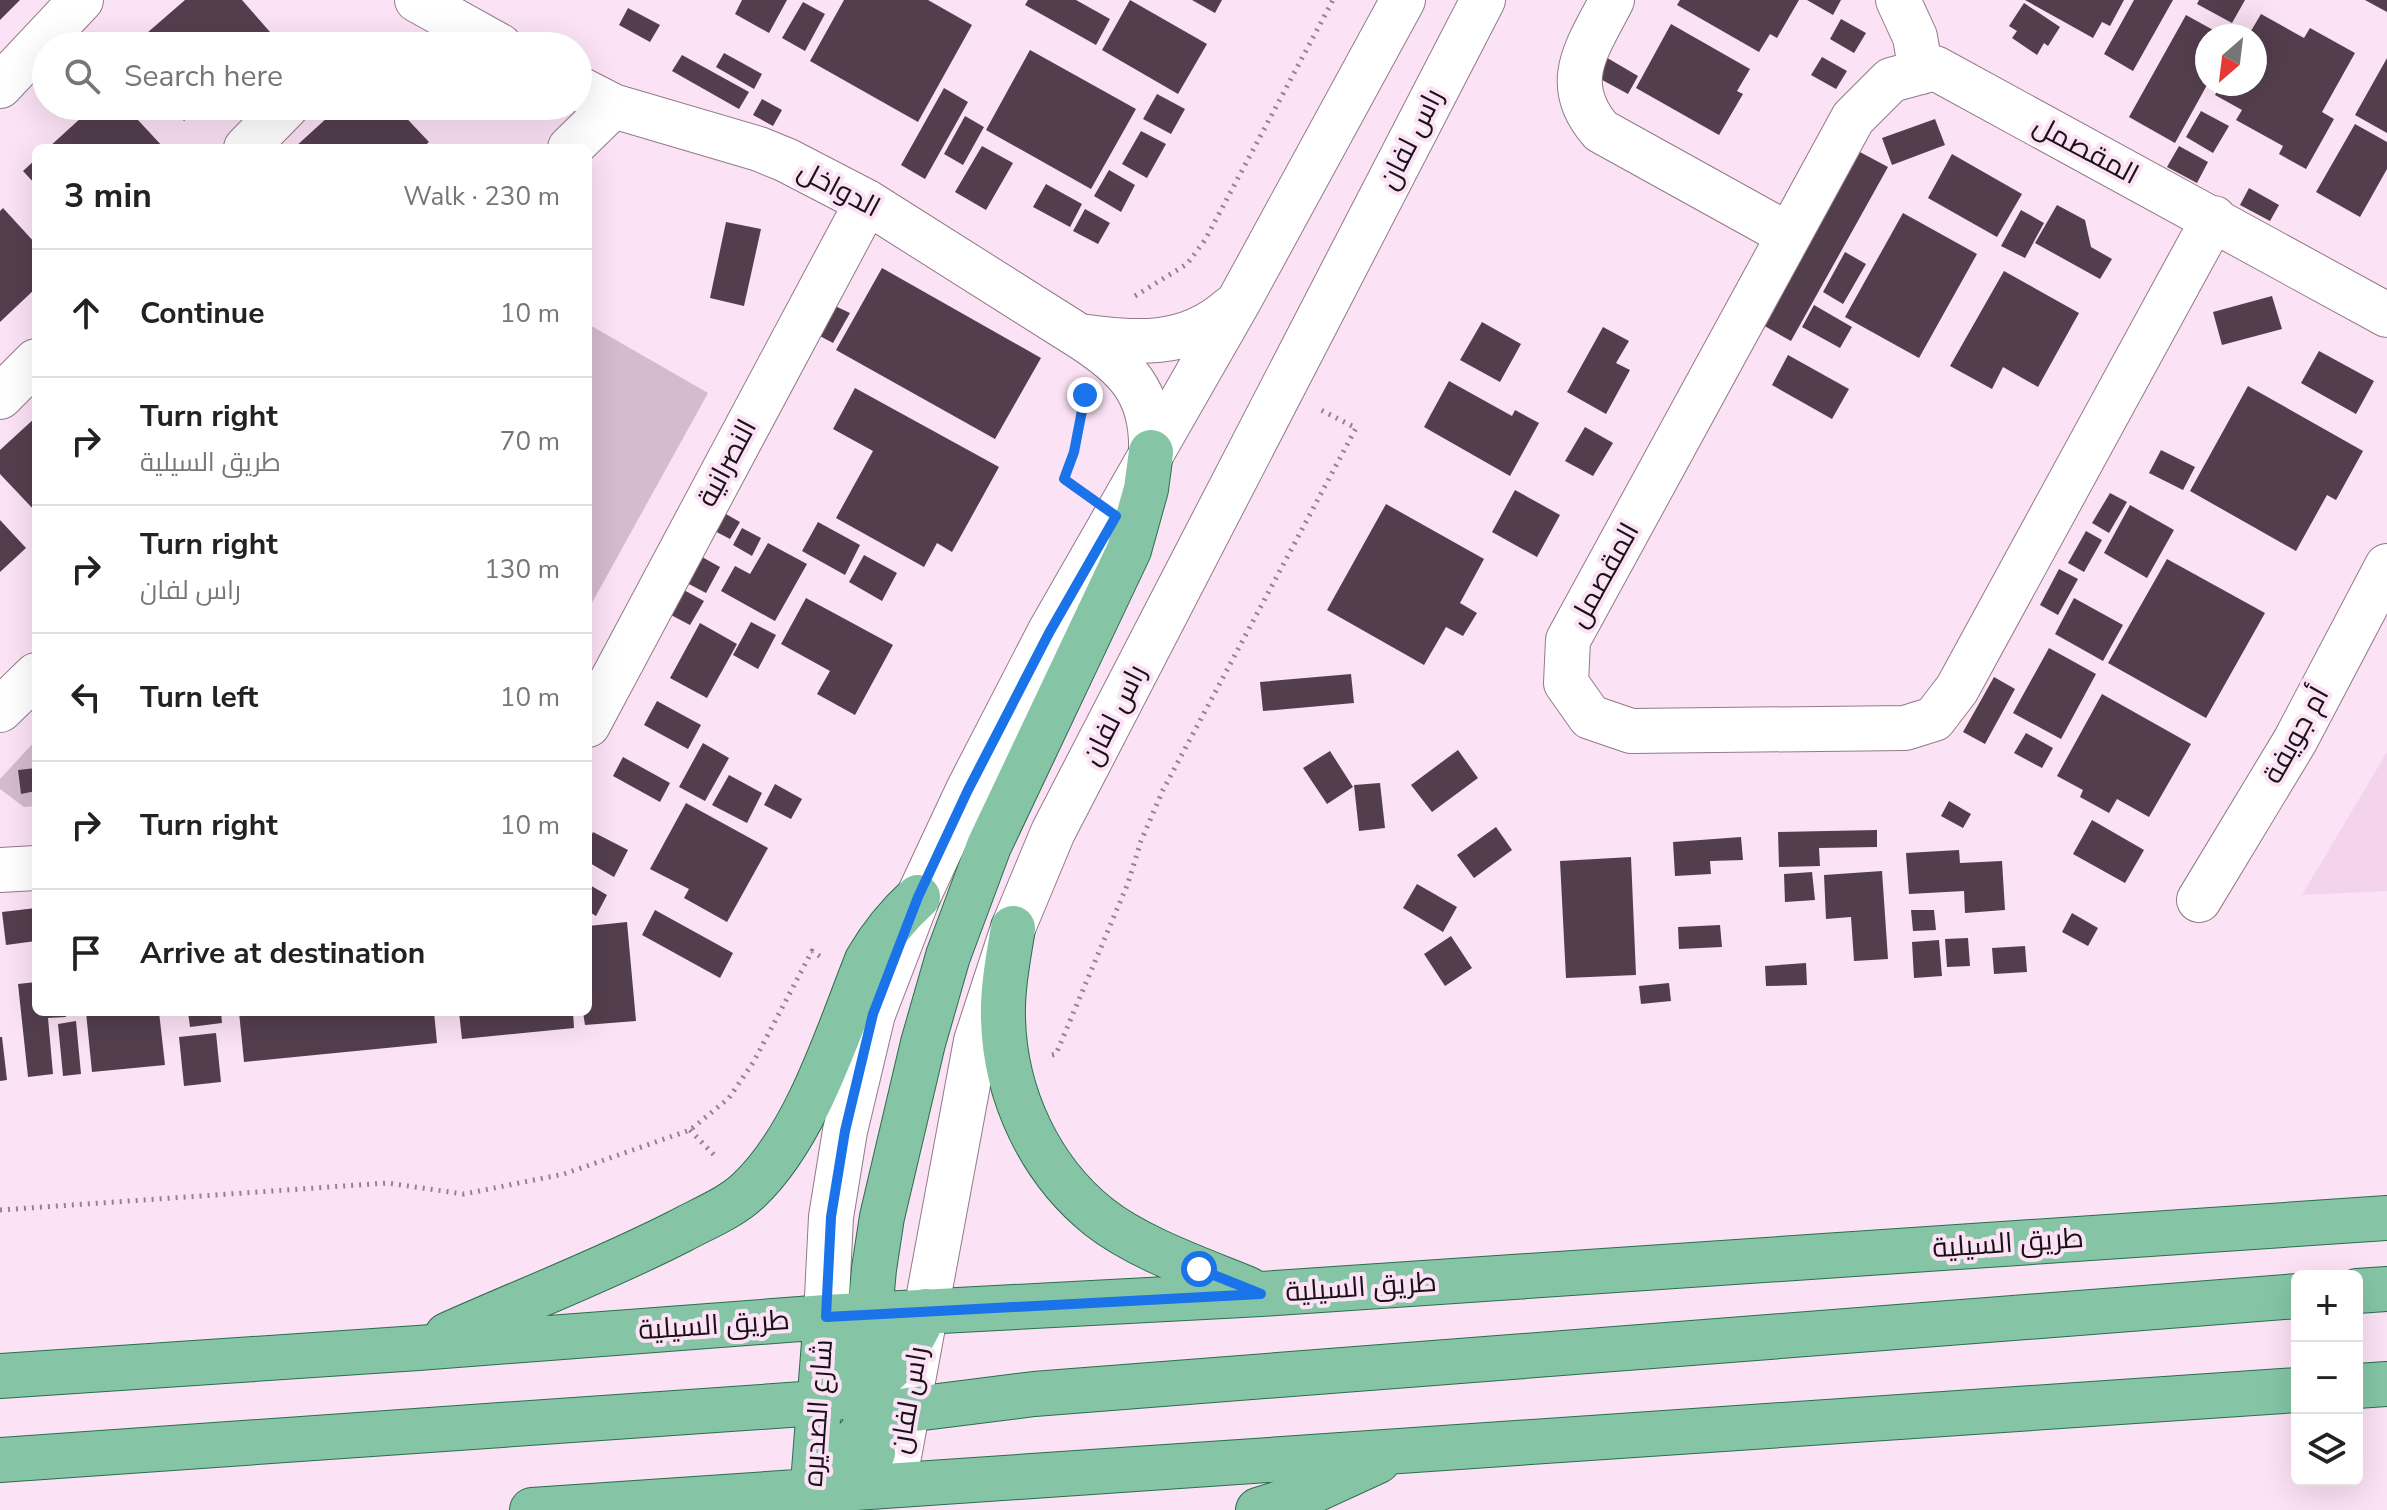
<!DOCTYPE html>
<html lang="en">
<head>
<meta charset="utf-8">
<style>
  :root { --surface:#fff; --page:#f2f2f2; --text:#222; --muted:#767676; --line:#e0e0e0 }
  body { margin:0; font-family:"Nunito Sans",Cairo,sans-serif; background:var(--page); color:var(--text) }
  .controls { position:absolute; right:24px; bottom:24px; display:grid; overflow:hidden; border-radius:12px; box-shadow:0 8px 32px #0002 }
  .controls button { width:72px; height:72px; display:grid; place-items:center; padding:0; border:0; border-bottom:2px solid var(--line); background:var(--surface); color:var(--text); font:40px sans-serif }
  .compass { position:absolute; left:2195px; top:24px; width:72px; height:72px; border-radius:50%; background:var(--surface); box-shadow:0 8px 32px #0002; rotate:208deg }
  .stop { position:absolute; width:24px; height:24px; margin:-18px; border:6px solid #1a73e8; border-radius:50%; background:#fff }
  .stop.end { background:#1a73e8; border-color:#fff; box-shadow:0 2px 8px #0008 }
  .list { margin:0; padding:0; list-style:none }
  h2 { display:flex; justify-content:space-between; align-items:center; height:104px; margin:0; padding:0 32px; font-size:34px }
  h2 small { font-size:26px; font-weight:400; color:var(--muted) }
  .list li { display:grid; grid-template-columns:52px 1fr auto; gap:24px; align-items:center; box-sizing:border-box; height:128px; padding:0 32px; border-top:2px solid var(--line) }
  .list b { display:block; font-size:30px; white-space:nowrap }
  .list p { margin:0; font-size:26px; white-space:nowrap; color:var(--muted) }
  .list em { font-size:26px; font-style:normal; color:var(--muted) }
  .icon { flex:none; width:44px; height:44px; fill:none; stroke:currentColor; stroke-width:2; stroke-linecap:round; stroke-linejoin:round }
  .map { position:relative; flex:none; width:2387px; height:1510px; overflow:hidden }
  .search { position:absolute; background:var(--surface); box-shadow:0 8px 32px #0002; left:32px; top:32px; width:560px; height:88px; display:flex; align-items:center; gap:20px; box-sizing:border-box; padding:0 28px; border-radius:44px; color:var(--muted); font-size:30px }
  .panel { position:absolute; background:var(--surface); box-shadow:0 8px 32px #0002; left:32px; top:144px; width:560px; height:872px; border-radius:12px }
  .map>svg:first-child { display:block }
  .built { fill:#f4d4ec }
  .green { fill:#d4bbcd }
  .building { fill:#533e4e }
  .lines { fill:none; stroke-linecap:round; stroke-linejoin:round }
  .minor-casing { stroke:#917a8b; stroke-width:46 }
  .major-casing { stroke:#2b6d4e; stroke-width:46 }
  .path { stroke:#948290; stroke-width:5; stroke-dasharray:2 6; stroke-linecap:butt }
  .minor { stroke:#fff; stroke-width:44 }
  .major { stroke:#85c5a6; stroke-width:44 }
  .route { stroke:#1a73e8; stroke-width:10 }
  .labels { text-anchor:middle; dominant-baseline:central; stroke-width:8; stroke-linejoin:round; paint-order:stroke }
  .street-label { font-size:28px; fill:#1a1118; stroke:#fbe2f5 }
</style>
</head>
<body>
<div class="map">
<svg width="2387" height="1510" viewBox="0 0 2387 1510">
  <rect width="100%" height="100%" fill="#fbe2f5"/>
  <!-- built -->
  <path class="built" d="M2387,752V891L2302,895Z"/>
  <!-- green -->
  <path class="green" d="M588,324L708,393L588,610Z
    M36,740V806L24,807L0,789V779Z"/>
  <!-- building -->
  <path class="building" d="M0,0H20L0,20Z
    M185,0H242L277,40L270,46H132Z
    M742,0H787L769,33L735,14Z
    M844,0H928L972,25L918,122L810,61Z
    M1028,0H1076L1110,19L1096,45L1025,5Z
    M1130,0L1207,44L1178,94L1102,50Z
    M1192,0H1222L1215,13Z
    M1680,0H1799L1777,38L1770,34L1759,52L1677,5Z
    M1807,0H1841L1833,15Z
    M2025,0H2124L2110,26L2102,22L2093,38Z
    M2134,0H2173L2133,71L2104,54Z
    M2199,0H2245L2232,23L2197,4Z
    M2365,0H2387V12Z
    M803,2L825,14L805,51L782,38Z
    M2024,3L2060,27L2048,46L2044,43L2037,55L2012,38L2017,31L2009,26Z
    M628,8L660,25L650,42L619,25Z
    M2261,14L2304,38L2310,28L2355,53L2322,112L2334,119L2306,169L2279,154L2283,146L2236,120L2242,110L2215,95L2221,84H2255V36H2248Z
    M2186,15L2224,36H2207V85L2175,143L2129,117Z
    M1841,19L1866,33L1854,53L1830,39Z
    M1671,24L1750,69L1737,91L1743,94L1719,135L1636,88Z
    M439,34L451,46H425Z
    M1030,50L1136,109L1091,189L986,130Z
    M724,53L762,74L754,89L716,67Z
    M682,55L749,92L739,109L672,71Z
    M1604,56L1638,76L1628,94L1593,75Z
    M1822,57L1847,71L1836,89L1811,75Z
    M2387,58V133L2355,115Z
    M944,88L968,102L925,179L901,165Z
    M1157,94L1185,109L1171,134L1143,119Z
    M762,99L782,110L773,126L753,115Z
    M94,106H125L164,148H48Z
    M171,106H200L184,121Z
    M340,106H395L429,142L422,148H294Z
    M2201,111L2229,126L2213,153L2186,137Z
    M965,116L984,127L963,165L944,154Z
    M1935,119L1945,145L1892,165L1882,138Z
    M2355,124L2387,142V169L2360,217L2316,192Z
    M1141,131L1166,144L1147,178L1122,164Z
    M982,146L1013,163L986,210L955,192Z
    M2179,146L2208,162L2197,183L2167,167Z
    M1858,151L1888,167L1791,341L1761,324Z
    M1952,154L2022,194L1997,237L1928,198Z
    M36,159V185L23,171Z
    M1109,170L1135,185L1121,212L1094,196Z
    M1046,184L1082,204L1070,227L1033,207Z
    M2249,188L2279,205L2270,221L2240,205Z
    M2057,205L2085,220L2091,247L2112,259L2100,279L2035,243Z
    M3,208L36,244V288L0,322V211Z
    M1085,209L1110,223L1098,244L1073,231Z
    M2021,210L2044,223L2025,258L2001,246Z
    M1903,213L1977,254L1919,358L1845,317Z
    M726,222L761,229L744,306L710,298Z
    M1845,252L1866,264L1843,304L1823,292Z
    M882,268L1041,358L995,439L836,350Z
    M2004,271L2079,313L2038,387L2003,367L1992,389L1950,366Z
    M2272,296L2282,329L2222,345L2213,312Z
    M1814,305L1852,327L1840,348L1802,327Z
    M835,306L850,313L833,343L818,335Z
    M1482,322L1521,344L1500,382L1460,360Z
    M1603,327L1629,341L1616,363L1630,370L1606,414L1567,392Z
    M2319,351L2374,381L2356,414L2301,383Z
    M1788,355L1849,389L1832,419L1772,385Z
    M1449,381L1512,416L1515,410L1539,423L1510,476L1424,427Z
    M2248,386L2363,451L2336,500L2327,495L2296,551L2190,491Z
    M855,388L999,467L952,552L937,543L924,567L836,518L873,451L833,429Z
    M36,417V512L0,474V450Z
    M1585,427L1613,443L1593,476L1565,461Z
    M2161,450L2195,467L2183,490L2149,473Z
    M1515,490L1560,515L1537,557L1492,532Z
    M2110,493L2127,502L2109,533L2092,523Z
    M1386,504L1484,559L1460,603L1477,613L1463,636L1446,627L1424,665L1327,610Z
    M2130,505L2174,530L2147,578L2104,553Z
    M717,509L740,522L730,539L707,527Z
    M0,520L26,548L0,572Z
    M818,522L860,545L845,575L802,551Z
    M742,528L761,538L752,556L733,545Z
    M2086,531L2102,540L2084,572L2068,563Z
    M768,543L807,564L775,621L721,591L735,566L750,574Z
    M864,555L897,573L882,601L849,582Z
    M702,557L720,567L706,593L687,583Z
    M2167,559L2265,613L2206,718L2108,663Z
    M2059,569L2078,579L2058,615L2040,605Z
    M682,589L704,601L690,625L669,614Z
    M806,598L893,645L855,715L817,694L830,671L781,644Z
    M2074,598L2123,625L2103,661L2055,634Z
    M751,622L776,635L758,669L733,655Z
    M700,623L737,644L707,698L670,678Z
    M2049,648L2096,674L2061,739L2013,713Z
    M1351,674L1354,703L1263,711L1260,682Z
    M1994,677L2015,689L1985,744L1963,732Z
    M2102,694L2191,744L2149,817L2117,799L2109,813L2080,797L2083,790L2057,776Z
    M657,701L701,725L688,749L644,725Z
    M2026,733L2053,748L2042,768L2014,753Z
    M703,743L729,758L705,801L679,787Z
    M1458,750L1478,778L1432,812L1411,785Z
    M1330,751L1353,787L1327,804L1303,768Z
    M623,757L670,783L660,802L613,776Z
    M36,768V791L21,794L18,770Z
    M729,775L762,793L747,823L712,805Z
    M1380,783L1385,828L1359,831L1354,785Z
    M775,784L802,799L791,819L764,805Z
    M1949,801L1971,814L1963,828L1941,816Z
    M686,803L768,848L727,922L684,898L689,889L650,869Z
    M2092,820L2144,850L2125,883L2073,854Z
    M1496,827L1512,850L1474,878L1457,855Z
    M1877,830V847L1819,848L1820,866L1779,867L1778,832Z
    M593,832L628,850L614,877L588,862V842Z
    M1741,837L1743,860L1710,861L1711,874L1675,876L1673,842Z
    M1959,850L1960,863L2002,861L2005,910L1965,913L1964,891L1909,894L1906,853Z
    M1631,857L1636,975L1566,978L1560,861Z
    M1882,871L1888,959L1854,961L1851,917L1826,919L1824,875Z
    M1812,872L1815,900L1785,902L1784,874Z
    M588,884L607,895L596,916L588,911Z
    M1417,884L1457,907L1443,932L1403,908Z
    M36,908V941L6,945L2,912Z
    M655,910L733,953L720,978L642,935Z
    M1911,910H1934L1936,930L1913,931Z
    M2072,913L2098,928L2088,946L2062,932Z
    M627,922L636,1021L585,1025L583,1012H588V926Z
    M1720,925L1722,947L1679,949L1678,927Z
    M1451,936L1472,968L1445,986L1424,954Z
    M1968,938L1970,966L1947,967L1945,939Z
    M1939,940L1942,976L1914,978L1912,942Z
    M2025,946L2027,972L1994,974L1992,948Z
    M1806,963L1807,985L1766,986L1765,966Z
    M36,982V1012H65L66,1017L48,1018L53,1074L28,1077L18,984Z
    M1669,983L1671,1001L1641,1004L1639,986Z
    M86,1012H159L165,1065L92,1072Z
    M188,1012H221L222,1023L190,1027Z
    M239,1012H434L437,1043L244,1062Z
    M459,1012H573L574,1028L462,1039Z
    M76,1021L81,1074L63,1076L58,1024Z
    M216,1033L221,1082L184,1086L179,1037Z
    M0,1037H2L7,1080L0,1081Z"/>
  <g class="lines">
    <!-- minor casing -->
    <g class="minor-casing">
      <path id="minor" d="M417,0L500,46
        M1612,0C1588,47 1559,83 1601,131L1789,235
        M1898,0L1915,37L1921,72
        M0,86L81,0
        M578,88L613,106L759,149L786,160L867,202L1079,336C1126,366 1153,392 1151,452
        M246,148L287,106
        M570,148L613,106
        M2214,218L1957,689L1934,719L1905,728L1631,731L1590,717L1566,683L1568,640L1853,118L1891,80L1935,68L2387,315
        M1079,336C1136,343 1185,349 1231,308
        M0,397L36,361
        M0,710L36,675
        M588,725L867,202
        M0,870L36,868
        M2199,900L2295,741L2387,566
        M826,1317L831,1217L845,1131L873,1014L918,897L968,790L1049,633L1240,299L1403,0
        M894,1483L976,1041L1013,928L1053,832L1483,0"/>
    </g>
    <!-- major casing -->
    <g class="major-casing">
      <path id="major" d="M1013,928C1008,958 1002,989 1003,1019C1005,1095 1040,1170 1099,1217C1138,1248 1202,1270 1248,1289
        M2357,1291L2387,1289
        M447,1335C525,1300 604,1270 680,1231C702,1219 730,1208 748,1191C806,1137 838,1033 867,960C881,936 897,916 918,897
        M0,1376L418,1348L826,1317L1261,1294L2387,1218
        M2357,1386L2387,1384
        M873,1453L866,1430L863,1390L874,1269L882,1217L923,1043L948,956L989,846L1129,550L1146,489L1151,452
        M0,1460L817,1403C878,1390 901,1366 926,1311
        M812,1489C838,1456 864,1422 907,1410L1034,1394L2297,1296
        M812,1496L826,1317
        M532,1510L2297,1390
        M1258,1510L1302,1496L1378,1461"/>
    </g>
    <!-- path -->
    <path class="path" d="M1135,296L1187,264L1205,240L1333,0
      M1081,491L1064,479L1074,452L1085,396
      M1052,1055L1056,1054L1128,883L1141,841L1163,790L1356,428L1319,409
      M690,1130L717,1158
      M0,1210L387,1183L464,1194L564,1174L690,1130L729,1098L754,1061L812,951L821,957"/>
    <!-- minor -->
    <use href="#minor" class="minor"/>
    <!-- major -->
    <use href="#major" class="major"/>
  </g>
  <g class="lines">
    <!-- route -->
    <path class="route" d="M1085,395L1074,452L1064,479L1116,516L1049,633L968,790L918,897L873,1014L845,1131L831,1217L826,1317L1261,1294L1199,1269"/>
  </g>
  <g class="labels">
    <!-- street labels -->
    <g class="street-label">
      <text transform="translate(1411 139) rotate(-63)">راس لفان</text>
      <text transform="translate(2086 150) rotate(28)">المقصمل</text>
      <text transform="translate(839 189) rotate(28)">الدواخل</text>
      <text transform="translate(727 463) rotate(-62)">النصرانية</text>
      <text transform="translate(1604 575) rotate(-61)">المقصمل</text>
      <text transform="translate(1114 715) rotate(-63)">راس لفان</text>
      <text transform="translate(2296 735) rotate(-61)">أم جويفة</text>
      <text transform="translate(2008 1243) rotate(-4)">طريق السيلية</text>
      <text transform="translate(1361 1287) rotate(-4)">طريق السيلية</text>
      <text transform="translate(714 1325) rotate(-4)">طريق السيلية</text>
      <text transform="translate(909 1400) rotate(-80)">راس لفان</text>
      <text transform="translate(818 1413) rotate(-86)">شارع الصديره</text>
    </g>
  </g>
</svg>
<div class="controls">
<button>+</button>
<button>−</button>
<button><svg class="icon" aria-label="layers" viewBox="0 0 24 24"><path d="M12 4l9 5-9 5-9-5zM3 14l9 5 9-5"/></svg></button>
</div>
<svg class="compass" viewBox="-18 -18 36 36"><path d="M0-13l5 13h-10z" fill="#e53935"/><path d="M0 13l5-13h-10z" fill="#767676"/></svg>
<div class="stop" style="left:1199px;top:1269px"></div>
<div class="stop end" style="left:1085px;top:395px"></div>
<div class="search"><svg class="icon" aria-label="search" viewBox="0 0 24 24"><circle cx="10" cy="10" r="6"/><path d="M15 15l6 6"/></svg>Search here</div>
<section class="panel">
<h2>3 min<small>Walk · 230 m</small></h2>
<ul class="list">
<li><svg class="icon" aria-label="ahead" viewBox="0 0 24 24"><path d="M12 20V5M6 11l6-6 6 6"/></svg><div><b>Continue</b></div><em>10 m</em></li>
<li><svg class="icon" aria-label="right" viewBox="0 0 24 24"><path d="M7 20v-9h11M14 6l5 5-5 5"/></svg><div><b>Turn right</b><p>طريق السيلية</p></div><em>70 m</em></li>
<li><svg class="icon" aria-label="right" viewBox="0 0 24 24"><path d="M7 20v-9h11M14 6l5 5-5 5"/></svg><div><b>Turn right</b><p>راس لفان</p></div><em>130 m</em></li>
<li><svg class="icon" aria-label="left" viewBox="0 0 24 24"><path d="M17 20v-9H6M10 6l-5 5 5 5"/></svg><div><b>Turn left</b></div><em>10 m</em></li>
<li><svg class="icon" aria-label="right" viewBox="0 0 24 24"><path d="M7 20v-9h11M14 6l5 5-5 5"/></svg><div><b>Turn right</b></div><em>10 m</em></li>
<li><svg class="icon" aria-label="arrive" viewBox="0 0 24 24"><path d="M6 21V4h12l-3 4 3 4H6"/></svg><div><b>Arrive at destination</b></div></li>
</ul>
</section>
</div>
</body>
</html>
